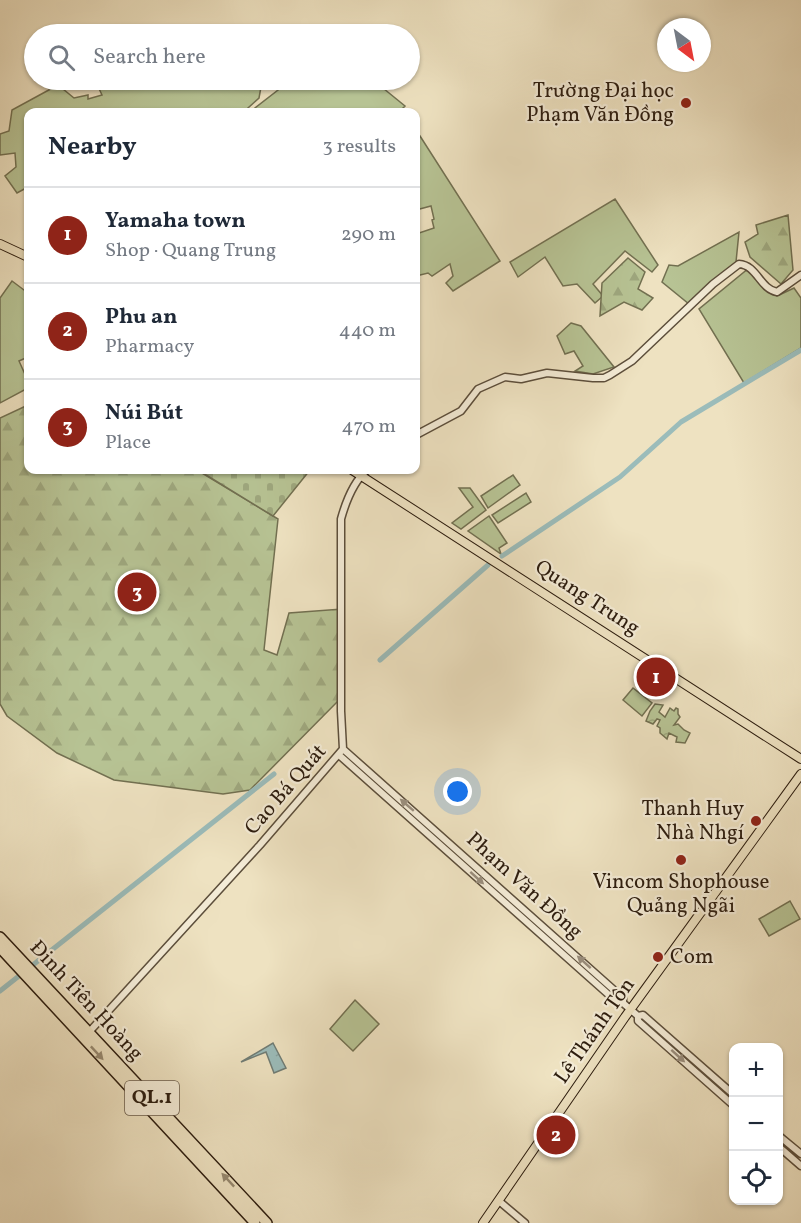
<!DOCTYPE html>
<html lang="en">
<head>
<meta charset="utf-8">
<style>
  :root { --surface:#fff; --page:#f6f6f7; --text:#1f2937; --muted:#747a83; --line:#e0e1e3; --accent:#8f2418 }
  body { margin:0; font-family:Vollkorn,serif; background:var(--page); color:var(--text) }
  .controls { position:absolute; right:18px; bottom:18px; display:grid; overflow:hidden; border-radius:12px; box-shadow:0 2px 4px #0004 }
  .controls button { width:54px; height:54px; display:grid; place-items:center; padding:0; border:0; border-bottom:2px solid var(--line); background:var(--surface); color:var(--text); font:30px sans-serif }
  .compass { position:absolute; left:657px; top:18px; width:54px; height:54px; border-radius:50%; background:var(--surface); box-shadow:0 2px 4px #0004; rotate:148deg }
  .you { position:absolute; left:458px; top:792px; width:21px; height:21px; margin:-15px; border:4px solid #fff; border-radius:50%; background:#1a73e8; box-shadow:0 0 0 9px #1a73e833 }
  .badge { display:grid; place-items:center; width:39px; height:39px; border-radius:50%; background:var(--accent); color:#fff; font-size:20px; font-weight:700 }
  .pin { position:absolute; translate:-50% -50%; border:3px solid #fff; box-shadow:0 2px 6px #0006 }
  .list { margin:0; padding:0; list-style:none }
  h2 { display:flex; justify-content:space-between; align-items:center; height:78px; margin:0; padding:0 24px; font-size:26px }
  h2 small { font-size:20px; font-weight:400; color:var(--muted) }
  .list li { display:grid; grid-template-columns:39px 1fr auto; gap:18px; align-items:center; box-sizing:border-box; height:96px; padding:0 24px; border-top:2px solid var(--line) }
  .list b { display:block; font-size:22px; white-space:nowrap }
  .list p { margin:0; font-size:20px; white-space:nowrap; color:var(--muted) }
  .list em { font-size:20px; font-style:normal; color:var(--muted) }
  .icon { flex:none; width:33px; height:33px; fill:none; stroke:currentColor; stroke-width:2; stroke-linecap:round; stroke-linejoin:round }
  .map { position:relative; flex:none; width:801px; height:1223px; overflow:hidden }
  .search { position:absolute; background:var(--surface); box-shadow:0 2px 4px #0004; left:24px; top:24px; width:396px; height:66px; display:flex; align-items:center; gap:15px; box-sizing:border-box; padding:0 21px; border-radius:33px; color:var(--muted); font-size:22px }
  .panel { position:absolute; background:var(--surface); box-shadow:0 2px 4px #0004; left:24px; top:108px; width:396px; height:366px; border-radius:12px }
  .map>svg:first-child { display:block }
  .grass { fill:#b7c394; stroke:#727051; stroke-width:1.5 }
  .forest { fill:url(#forest-firs); stroke:#727051; stroke-width:1.5 }
  .cemetery { fill:url(#cemetery-stones); stroke:#727051; stroke-width:1.5 }
  .park { fill:url(#park-crowns); stroke:#727051; stroke-width:1.5 }
  .water { fill:url(#water-ripples); stroke:#6f7c75; stroke-width:1.5 }
  .lines { fill:none; stroke-linecap:round; stroke-linejoin:round }
  .canal { stroke:#9bbcba; stroke-width:5 }
  .minor-casing { stroke:#5c4e3b; stroke-width:9 }
  .major-casing { stroke:#2c1c0e; stroke-width:10 }
  .highway-casing { stroke:#2c1c0e; stroke-width:12 }
  .minor { stroke:#f4ecd7; stroke-width:6 }
  .major { stroke:#eee2c1; stroke-width:8 }
  .highway { stroke:#eee2c1; stroke-width:9 }
  .oneway { fill:#9a8e7d }
  .oneway2 { fill:#978970 }
  .poi-dot { fill:#8f2418; stroke:#f4ecd7; stroke-width:2 }
  .labels { text-anchor:middle; dominant-baseline:central; stroke-width:4.5; stroke-linejoin:round; paint-order:stroke }
  .shield { fill:#f4ecd7; stroke:#685a4a; stroke-width:1.5 }
  .shield-label { font-size:20px; font-weight:bold; fill:#2c1c0e }
  .poi-label { font-size:21px; fill:#2c1c0e; stroke:#f4ecd7; text-anchor:end }
  .street-label { font-size:21px; fill:#2c1c0e; stroke:#f4ecd7 }
</style>
</head>
<body>
<div class="map">
<svg width="801" height="1223" viewBox="0 0 801 1223">
  <defs>
    <pattern id="forest-firs" width="22" height="20" patternUnits="userSpaceOnUse" patternTransform="scale(1.5)"><rect width="22" height="20" fill="#b7c394"/><path d="M5 1l3.5 6h-7zM16 11l3.5 6h-7z" fill="#9ea77e"/></pattern>
    <pattern id="cemetery-stones" width="16" height="16" patternUnits="userSpaceOnUse" patternTransform="scale(1.5)"><rect width="16" height="16" fill="#b7c394"/><path d="M2 7V4a2 2 0 0 1 4 0v3zM10 15v-3a2 2 0 0 1 4 0v3z" fill="#9ea77e"/></pattern>
    <pattern id="park-crowns" width="20" height="18" patternUnits="userSpaceOnUse" patternTransform="scale(1.5)"><rect width="20" height="18" fill="#b7c394"/><path d="M2 6a3 3 0 1 1 6 0M12 15a3 3 0 1 1 6 0" fill="none" stroke="#9ea77e"/></pattern>
    <pattern id="water-ripples" width="26" height="14" patternUnits="userSpaceOnUse" patternTransform="scale(1.5)"><rect width="26" height="14" fill="#9bbcba"/><path d="M2 4q2-2 4 0t4 0M15 11q2-2 4 0t4 0" fill="none" stroke="#86a19f"/></pattern>
  </defs>
  <rect width="100%" height="100%" fill="#eee2c1"/>
  <filter id="stains"><feTurbulence type="fractalNoise" baseFrequency=".00333" numOctaves="4"/><feColorMatrix values="0 0 0 0 .2 0 0 0 0 .09 0 0 0 0 .02 0 0 0 .5 -.17"/></filter>
  <radialGradient id="worn" r=".72"><stop offset=".6" stop-color="#630" stop-opacity="0"/><stop offset="1" stop-color="#630" stop-opacity=".3"/></radialGradient>
  <!-- grass -->
  <path class="grass" d="M100,80H252L261,87L259,98L248,108L253,112H28V187L17,193L5,176L16,167L15,153L0,155V134L9,131L12,110L58,85L74,98L88,95V99L102,95L96,82Z
    M291,80H373L405,106L399,112H261L255,108Z
    M420,136L500,261L453,291L446,283L453,276L450,264L432,276L428,273L416,276V234L434,228L432,220L434,219L431,206L416,210V142Z
    M615,199L658,265L652,272L625,251L593,284L603,296L595,303L577,284L563,286L545,257L518,277L510,262Z
    M739,232L736,262L689,304L662,282L669,265L678,266Z
    M749,268L777,296L794,288L801,298V348L744,383L699,309Z
    M12,281L28,293V357L19,361L28,381V388L0,403V298Z
    M571,323L581,326L614,367L593,374L575,371L583,366L574,351L565,354L557,336Z
    M513,475L520,485L488,508L481,496Z
    M459,488H470L486,510L461,529L452,523L473,507Z
    M526,493L531,502L498,523L492,515Z
    M489,516L507,543L499,548L501,554L468,531Z
    M633,688L652,703L642,716L623,700Z
    M790,901L800,919L769,936L759,919Z
    M355,1000L379,1024L353,1051L330,1029Z"/>
  <!-- forest -->
  <path class="forest" d="M788,215L793,270L781,284L750,257L745,242L758,234L756,225Z
    M628,258L645,272L638,289L653,298L642,310L624,302L600,316L602,283Z
    M28,405V470H197L278,519L264,650L277,655L289,613L342,609L341,698L250,790L223,794L114,780L57,753L7,716L0,704V418Z"/>
  <!-- cemetery -->
  <path class="cemetery" d="M198,470H310L273,516Z"/>
  <!-- park -->
  <path class="park" d="M655,704L663,705L659,712L665,717L670,708L674,711L676,708L678,709V714L680,717L674,725L678,724L684,730L690,733L685,743L676,742L677,737L669,733L667,739L660,733V728L657,726L660,720L657,719L653,724L646,721L650,711Z"/>
  <!-- water -->
  <path class="water" d="M273,1043L286,1068L274,1073L266,1052L241,1062Z"/>
  <g class="lines">
    <!-- canal -->
    <path class="canal" d="M502,556L620,477L681,422L801,350
      M380,660L488,565
      M0,991L274,774"/>
    <!-- minor casing -->
    <g class="minor-casing">
      <path id="minor" d="M416,435L461,411L478,389L505,377L521,379L547,373L593,378H604L610,375L632,361L713,284L739,264C757,265 760,289 777,292L801,275
        M343,749L623,998V1003L638,1016V1021L734,1106
        M339,755L618,1003H623
        M638,1016L643,1015L734,1095
        M90,1031L260,845L343,749L341,711V519C346,501 353,482 367,470
        M778,1135L801,1154
        M778,1146L801,1166
        M499,1201L525,1223"/>
    </g>
    <!-- major casing -->
    <g class="major-casing">
      <path id="major" d="M0,244L28,257
        M352,470L801,759
        M483,1223L625,1017L801,774"/>
    </g>
    <!-- highway casing -->
    <g class="highway-casing">
      <path id="highway" d="M0,937L267,1223
        M0,948L255,1223"/>
    </g>
    <!-- minor -->
    <use href="#minor" class="minor"/>
    <!-- major -->
    <use href="#major" class="major"/>
    <!-- highway -->
    <use href="#highway" class="highway"/>
  </g>
  <!-- one-way arrows -->
  <defs><path id="oneway-solid" d="M-6-.8H1V-3.2L6.5 0L1 3.2V.8H-6Z" transform="scale(1.5)"/></defs>
  <g class="oneway">
    <use href="#oneway-solid" transform="translate(407 805) rotate(-139)"/>
    <use href="#oneway-solid" transform="translate(477 878) rotate(42)"/>
    <use href="#oneway-solid" transform="translate(584 962) rotate(-138)"/>
    <use href="#oneway-solid" transform="translate(678 1056) rotate(42)"/>
  </g>
  <g class="oneway2">
    <use href="#oneway-solid" transform="translate(97 1053) rotate(47)"/>
    <use href="#oneway-solid" transform="translate(228 1180) rotate(-133)"/>
  </g>
  <!-- markers -->
  <g class="poi-dot">
    <circle cx="686" cy="103" r="6"/>
    <circle cx="756" cy="821" r="6"/>
    <circle cx="681" cy="860" r="6"/>
    <circle cx="658" cy="957" r="6"/>
  </g>
  <g class="labels">
    <!-- shield labels -->
    <rect class="shield" x="125" y="1081" width="54" height="34" rx="4.5"/>
    <g class="shield-label">
      <text x="152" y="1098">QL.1</text>
    </g>
    <!-- poi labels -->
    <g class="poi-label">
      <text x="674" y="91">Trường Đại học<tspan x="674" dy="24">Phạm Văn Đồng</tspan></text>
      <text x="744" y="809">Thanh Huy<tspan x="744" dy="24">Nhà Nhgí</tspan></text>
      <text x="681" y="882" text-anchor="middle">Vincom Shophouse<tspan x="681" dy="24">Quảng Ngãi</tspan></text>
      <text x="670" y="957" text-anchor="start">Com</text>
    </g>
    <!-- street labels -->
    <g class="street-label">
      <text transform="translate(587 598) rotate(33)">Quang Trung</text>
      <text transform="translate(286 790) rotate(-49)">Cao Bá Quát</text>
      <text transform="translate(524 886) rotate(42)">Phạm Văn Đồng</text>
      <text transform="translate(86 1001) rotate(47)">Đinh Tiên Hoàng</text>
      <text transform="translate(595 1031) rotate(-55)">Lê Thánh Tôn</text>
    </g>
  </g>
  <rect width="100%" height="100%" filter="url(#stains)"/>
  <rect width="100%" height="100%" fill="url(#worn)"/>
</svg>
<div class="controls">
<button>+</button>
<button>−</button>
<button><svg class="icon" aria-label="locate" viewBox="0 0 24 24"><circle cx="12" cy="12" r="6"/><path d="M12 2v4M12 18v4M2 12h4M18 12h4"/></svg></button>
</div>
<svg class="compass" viewBox="-18 -18 36 36"><path d="M0-13l5 13h-10z" fill="#e53935"/><path d="M0 13l5-13h-10z" fill="#747a83"/></svg>
<div class="you"></div>
<div class="pin badge" style="left:656px;top:677px">1</div>
<div class="pin badge" style="left:556px;top:1135px">2</div>
<div class="pin badge" style="left:137px;top:592px">3</div>
<div class="search"><svg class="icon" aria-label="search" viewBox="0 0 24 24"><circle cx="10" cy="10" r="6"/><path d="M15 15l6 6"/></svg>Search here</div>
<section class="panel">
<h2>Nearby<small>3 results</small></h2>
<ul class="list">
<li><span class="badge">1</span><div><b>Yamaha town</b><p>Shop · Quang Trung</p></div><em>290 m</em></li>
<li><span class="badge">2</span><div><b>Phu an</b><p>Pharmacy</p></div><em>440 m</em></li>
<li><span class="badge">3</span><div><b>Núi Bút</b><p>Place</p></div><em>470 m</em></li>
</ul>
</section>
</div>
</body>
</html>
